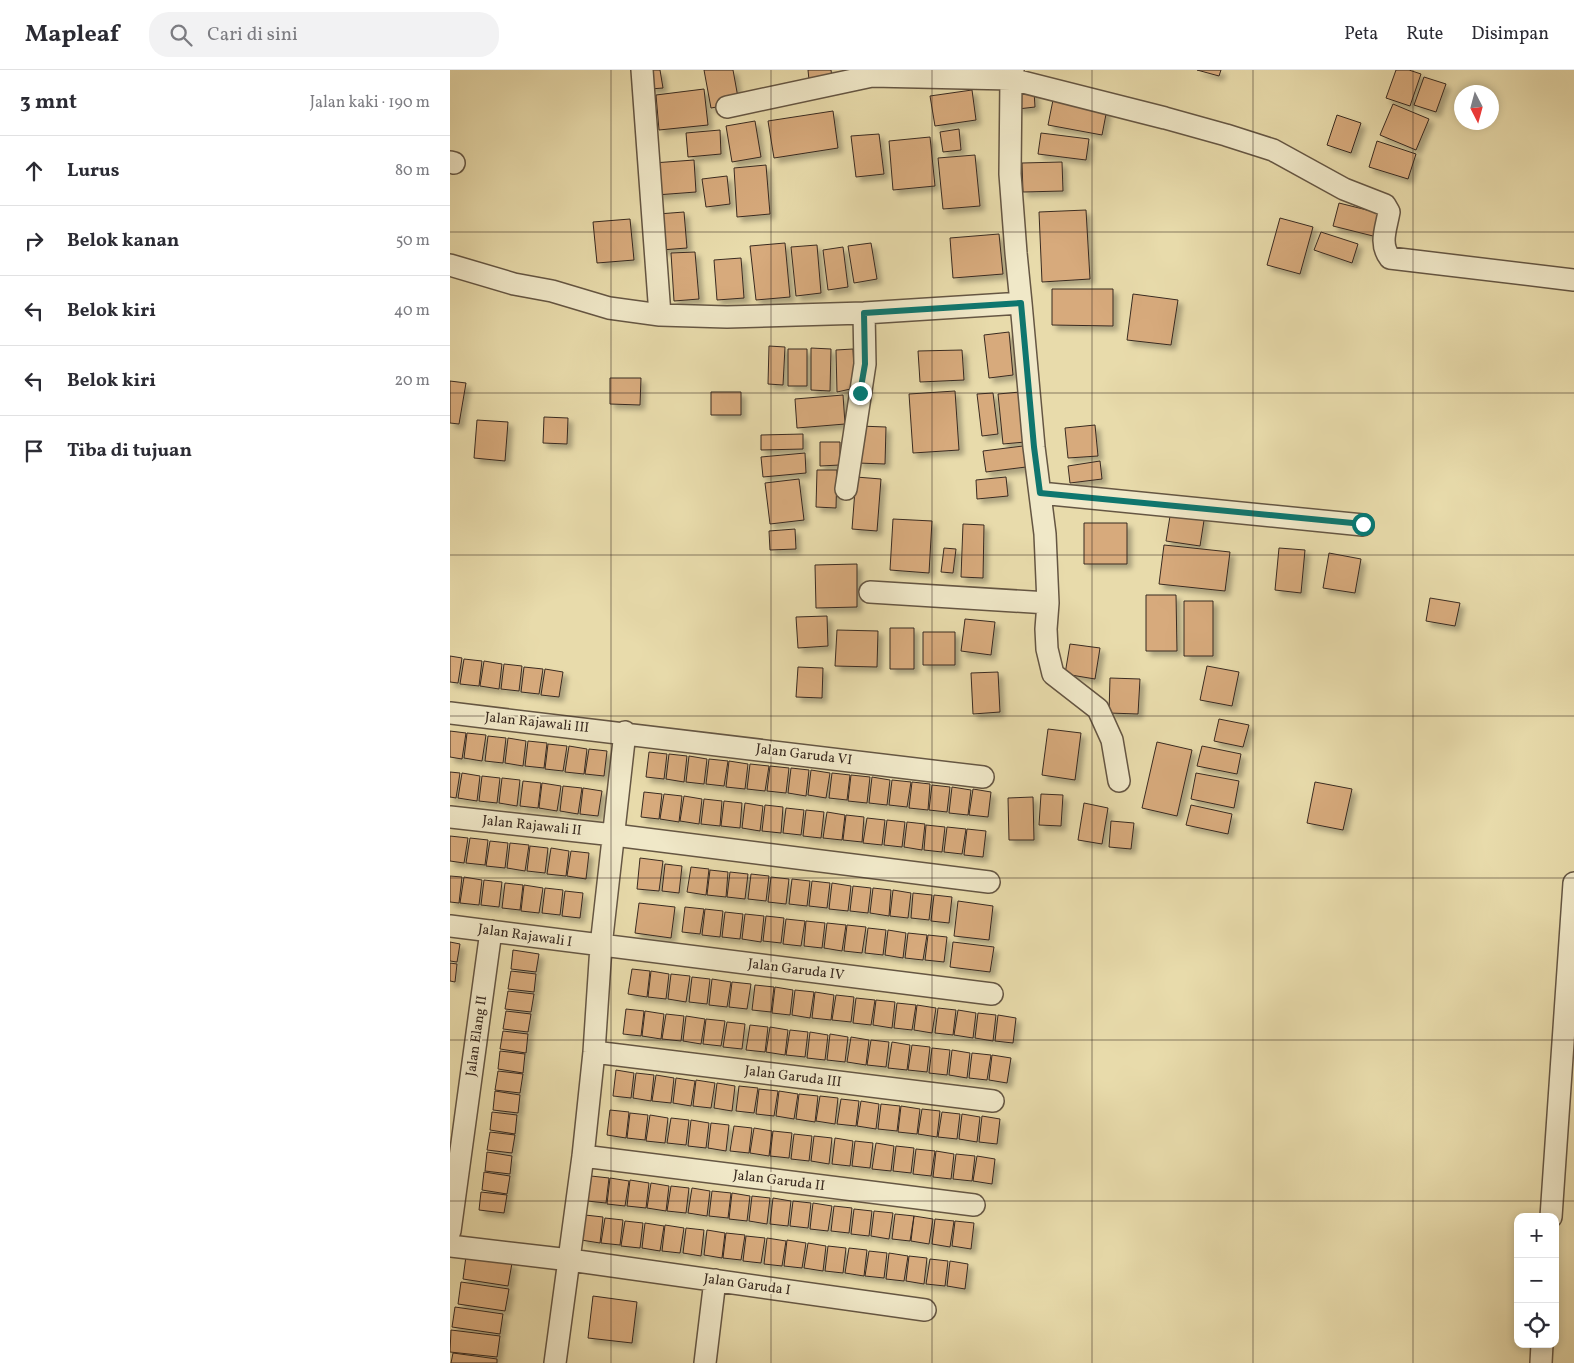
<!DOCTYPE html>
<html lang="id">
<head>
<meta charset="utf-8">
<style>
  :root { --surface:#fff; --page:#f2f2f3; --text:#2b2b33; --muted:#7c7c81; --line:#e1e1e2 }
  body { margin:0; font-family:Vollkorn,serif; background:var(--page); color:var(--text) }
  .controls { position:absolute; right:15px; bottom:15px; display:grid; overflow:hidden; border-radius:10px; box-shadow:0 2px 8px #0003 }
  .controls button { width:45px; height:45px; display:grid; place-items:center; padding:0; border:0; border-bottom:1px solid var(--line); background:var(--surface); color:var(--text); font:25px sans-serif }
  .compass { position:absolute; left:1004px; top:15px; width:45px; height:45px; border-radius:50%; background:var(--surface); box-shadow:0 2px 8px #0003; rotate:174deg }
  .stop { position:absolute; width:15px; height:15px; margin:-11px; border:4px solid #0f766e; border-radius:50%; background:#fff }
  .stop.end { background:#0f766e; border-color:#fff; box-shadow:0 1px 5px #0008 }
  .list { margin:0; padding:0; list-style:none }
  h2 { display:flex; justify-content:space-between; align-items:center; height:65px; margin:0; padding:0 20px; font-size:21px }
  h2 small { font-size:16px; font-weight:400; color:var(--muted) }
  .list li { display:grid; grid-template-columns:32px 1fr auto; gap:15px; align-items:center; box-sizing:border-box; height:70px; padding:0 20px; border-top:1px solid var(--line) }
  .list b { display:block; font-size:19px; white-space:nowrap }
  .list em { font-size:16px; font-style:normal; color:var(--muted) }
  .icon { flex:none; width:28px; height:28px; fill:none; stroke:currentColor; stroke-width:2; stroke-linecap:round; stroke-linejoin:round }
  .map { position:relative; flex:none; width:1124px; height:1293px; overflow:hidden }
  header { display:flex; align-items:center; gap:30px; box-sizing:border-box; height:70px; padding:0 25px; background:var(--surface); border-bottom:1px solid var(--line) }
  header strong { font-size:24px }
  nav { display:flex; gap:28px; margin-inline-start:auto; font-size:18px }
  .search { width:350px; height:45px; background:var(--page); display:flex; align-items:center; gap:12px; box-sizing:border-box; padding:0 18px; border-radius:20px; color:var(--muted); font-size:19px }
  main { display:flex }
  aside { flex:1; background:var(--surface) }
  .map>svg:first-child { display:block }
  .building { fill:#d7aa7c; stroke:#392a20; filter:url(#shadow) }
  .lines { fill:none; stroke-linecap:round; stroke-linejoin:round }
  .street-casing { stroke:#655643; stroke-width:24 }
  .street { stroke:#f0e8c8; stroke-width:21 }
  .route { stroke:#0f766e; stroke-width:6 }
  .grid { fill:none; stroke:#392a20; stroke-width:1; stroke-opacity:0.55 }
  .labels { text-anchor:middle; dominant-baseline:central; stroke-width:4; stroke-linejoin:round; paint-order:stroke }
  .street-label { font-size:14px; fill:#392a20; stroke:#f0e8c8 }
</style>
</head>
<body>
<header>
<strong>Mapleaf</strong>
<div class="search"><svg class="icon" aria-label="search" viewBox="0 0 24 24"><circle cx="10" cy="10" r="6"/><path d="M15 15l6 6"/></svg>Cari di sini</div>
<nav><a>Peta</a><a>Rute</a><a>Disimpan</a></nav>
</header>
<main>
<aside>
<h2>3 mnt<small>Jalan kaki · 190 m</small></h2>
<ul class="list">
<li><svg class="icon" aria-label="ahead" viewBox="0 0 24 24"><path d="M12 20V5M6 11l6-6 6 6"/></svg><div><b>Lurus</b></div><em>80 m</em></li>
<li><svg class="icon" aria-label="right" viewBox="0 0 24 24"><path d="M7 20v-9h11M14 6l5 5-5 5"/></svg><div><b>Belok kanan</b></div><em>50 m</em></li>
<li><svg class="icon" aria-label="left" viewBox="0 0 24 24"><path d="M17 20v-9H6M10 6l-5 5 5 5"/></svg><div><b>Belok kiri</b></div><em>40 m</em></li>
<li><svg class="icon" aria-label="left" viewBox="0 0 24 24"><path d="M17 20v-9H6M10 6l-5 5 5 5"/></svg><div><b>Belok kiri</b></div><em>20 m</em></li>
<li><svg class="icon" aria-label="arrive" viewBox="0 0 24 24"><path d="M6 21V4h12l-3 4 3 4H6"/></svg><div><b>Tiba di tujuan</b></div></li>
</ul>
</aside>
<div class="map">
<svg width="1124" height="1293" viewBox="0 0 1124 1293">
  <defs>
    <filter id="shadow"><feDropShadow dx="4.5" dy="4.5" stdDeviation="2.5" flood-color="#0004"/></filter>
  </defs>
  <rect width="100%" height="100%" fill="#e8dbab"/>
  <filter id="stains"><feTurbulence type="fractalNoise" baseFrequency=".004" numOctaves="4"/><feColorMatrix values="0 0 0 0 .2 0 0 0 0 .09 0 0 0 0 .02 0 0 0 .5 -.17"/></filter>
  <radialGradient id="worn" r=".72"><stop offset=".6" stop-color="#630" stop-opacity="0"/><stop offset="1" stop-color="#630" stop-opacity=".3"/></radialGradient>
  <!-- building -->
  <path class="building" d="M197,0H210L213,18L200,19Z
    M254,0H283L289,33L261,38Z
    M358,0H381L382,7L359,10Z
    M747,0H771L769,6Z
    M946,0H959L971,4L960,36L936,28Z
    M974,7L996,14L986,42L964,35Z
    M254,19L258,55L209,60L206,25Z
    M522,20L526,50L485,56L480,26Z
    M584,21L585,37L568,39L566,23Z
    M603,30L657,39L652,65L598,55Z
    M943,34L979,49L966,80L930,65Z
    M383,41L388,78L324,88L318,51Z
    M887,45L911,53L901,83L877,75Z
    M305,51L311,87L282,92L276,56Z
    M509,59L511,80L493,82L490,62Z
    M270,60L271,84L238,87L236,63Z
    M591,63L639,69L636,90L588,84Z
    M429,64L434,104L406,107L401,66Z
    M480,67L485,116L443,120L439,71Z
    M927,71L966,84L958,109L919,97Z
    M525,85L530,136L493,139L488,88Z
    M244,90L246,122L206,125L203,93Z
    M612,92L613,121L573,122L572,93Z
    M316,95L320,144L287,147L284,98Z
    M277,106L280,134L256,137L252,109Z
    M889,133L933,144L927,167L883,156Z
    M636,140L640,209L592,212L589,142Z
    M234,142L237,178L211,180L208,144Z
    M830,148L863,157L850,204L817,195Z
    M180,149L184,190L147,193L143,152Z
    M871,162L908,174L902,193L864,180Z
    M549,164L553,204L503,208L500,168Z
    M335,173L340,227L306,230L300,176Z
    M421,173L427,209L404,213L398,176Z
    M367,175L371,223L346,226L341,177Z
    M393,177L398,217L378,220L373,180Z
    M245,182L249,229L224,231L221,183Z
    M291,188L294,228L267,230L264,190Z
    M602,219H663V256L602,255Z
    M683,224L728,230L721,275L677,270Z
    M559,262L563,305L539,308L534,265Z
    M319,276L335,277L333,315L318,314Z
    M361,278L381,279L380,321L361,320Z
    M338,279H357V316H338Z
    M403,279L405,318L387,322L386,280Z
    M512,280L514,310L470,312L468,281Z
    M160,308H191L190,335L160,334Z
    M0,311L16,313L9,354L0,353Z
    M505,321L509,380L463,383L459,324Z
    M261,322H291V345H261Z
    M570,322L575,372L553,374L548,324Z
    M543,323L548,364L532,366L527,324Z
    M393,325L395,354L347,358L345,329Z
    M94,347L118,348L117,374L93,373Z
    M27,350L58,352L55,391L24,388Z
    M645,355L648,386L618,388L615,358Z
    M409,356L436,357L435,394L408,393Z
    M353,364V379L311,380V365Z
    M370,372H390V395L370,396Z
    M573,376L576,397L536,402L533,381Z
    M355,383L356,403L313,407L311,387Z
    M650,391L652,409L620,413L618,396Z
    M367,400H387L386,438L366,437Z
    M406,407L431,409L427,461L402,459Z
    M556,407L558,426L527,429L526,410Z
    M349,409L354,450L320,454L315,413Z
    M721,440L755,444L750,476L716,471Z
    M443,449L482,451L479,503L440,500Z
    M634,453H677V494H634Z
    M513,454L534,455L533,508L511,507Z
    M345,459L346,479L320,480L319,461Z
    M714,475L780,482L775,521L709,514Z
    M494,478L506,479L503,503L491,502Z
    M829,478L855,480L851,523L825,520Z
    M879,483L911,489L905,523L873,518Z
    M407,494V537L366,538L365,495Z
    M696,525H726L727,581H696Z
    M980,528L1010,533L1005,556L976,551Z
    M734,531H763V586H734Z
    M377,546L378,576L348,578L346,547Z
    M515,549L545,552L541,585L511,581Z
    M440,558H464V599H440Z
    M387,560L428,561L427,597L385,596Z
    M473,562H505V595H473Z
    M620,574L650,578L645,609L615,604Z
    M0,586L12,588L8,613L0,612Z
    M14,589L32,591L29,616L10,614Z
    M34,591L52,594L49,619L30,616Z
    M54,594L72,596L69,621L51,619Z
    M757,596L789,602L782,636L750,630Z
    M74,597L93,599L89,624L71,622Z
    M348,597L373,598L372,628L346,627Z
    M95,599L113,602L109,627L91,625Z
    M548,602L550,642L523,644L521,603Z
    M660,608L690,609L688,644L659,643Z
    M769,649L799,655L793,677L764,671Z
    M598,659L631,663L625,710L592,705Z
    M0,661L16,663L12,689L0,687Z
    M17,663L36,665L32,691L14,688Z
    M38,666L56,668L53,693L35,691Z
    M58,668L76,671L73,696L55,693Z
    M78,671L97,673L94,698L75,696Z
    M707,672L742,680L727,746L692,738Z
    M98,674L117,676L113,701L95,699Z
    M119,676L137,679L134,704L115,702Z
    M752,676L791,684L787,704L747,696Z
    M139,679L157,681L154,706L135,704Z
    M199,682L217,684L214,709L196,707Z
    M219,684L237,686L234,712L216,709Z
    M239,686L257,689L254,714L236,712Z
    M259,689L278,691L274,716L256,714Z
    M279,691L298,694L295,719L276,717Z
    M300,694L319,696L315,721L297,719Z
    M320,696L339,698L336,723L317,721Z
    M341,698L359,700L356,726L338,723Z
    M361,700L380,703L376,728L358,725Z
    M0,702L10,703L6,728L0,727Z
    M12,703L30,706L27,731L8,728Z
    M382,703L400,705L397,730L379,728Z
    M746,703L789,711L784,738L741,729Z
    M401,705L420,707L417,733L398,731Z
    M32,706L50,708L47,733L29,731Z
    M422,707L440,710L437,735L419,733Z
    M52,708L70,710L67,736L49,733Z
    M442,710L461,712L457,737L439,735Z
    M73,711L91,713L88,738L70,736Z
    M462,712L480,714L478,740L459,738Z
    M865,712L902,719L893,760L857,753Z
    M92,713L111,716L107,741L89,738Z
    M482,715L500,717L497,742L479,740Z
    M113,716L132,718L128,744L110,741Z
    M502,717L521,720L518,745L499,743Z
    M133,718L152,721L148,746L130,744Z
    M523,719L541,722L538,747L519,745Z
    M194,722L212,724L209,749L191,747Z
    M214,724L232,726L229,752L210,749Z
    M591,724L613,725L611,756L589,755Z
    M234,726L252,729L249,754L230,751Z
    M583,727L584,770H559L558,728Z
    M254,729L272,731L270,756L251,754Z
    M274,731L292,733L290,758L271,756Z
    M295,733L313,736L310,761L292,758Z
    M634,733L658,738L652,774L628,770Z
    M315,735L333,737L331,763L312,761Z
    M741,735L782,744L778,764L736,755Z
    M336,738L354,740L351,765L333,763Z
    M356,740L374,742L371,768L353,766Z
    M377,742L395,745L392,770L373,768Z
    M396,745L414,747L412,772L393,770Z
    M417,748L435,750L432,775L413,773Z
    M437,750L455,752L452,777L434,775Z
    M661,751L684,753L681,779L659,777Z
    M457,752L475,754L472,780L454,777Z
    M476,755L495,757L492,782L474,780Z
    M497,757L516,759L512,784L494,782Z
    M517,759L536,761L533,787L514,785Z
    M0,766L18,768L14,793L0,791Z
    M20,768L38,770L35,795L16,793Z
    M40,771L58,773L55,798L36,796Z
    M60,773L79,775L75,801L57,798Z
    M80,776L98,778L95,803L77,801Z
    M101,778L119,781L116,806L97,804Z
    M121,781L139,783L136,809L117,806Z
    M190,788L213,791L209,821L187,819Z
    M215,794L232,796L229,823L212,821Z
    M241,797L259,799L256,825L237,822Z
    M260,800L278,802L276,827L257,825Z
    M280,802L298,804L295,829L277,827Z
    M301,804L319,806L316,831L298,829Z
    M0,806L12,807L9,833L0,832Z
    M14,807L32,810L29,835L10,833Z
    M321,807L339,809L336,834L318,832Z
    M342,809L360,811L357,836L339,834Z
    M34,810L52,812L49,837L31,835Z
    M362,811L380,813L377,838L359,836Z
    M55,813L73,815L70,840L52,838Z
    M382,813L401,816L398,841L379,839Z
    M74,815L93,818L89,843L71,841Z
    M403,816L421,818L418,843L400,841Z
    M95,818L113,820L110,845L92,843Z
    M423,818L441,820L439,846L420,843Z
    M443,820L461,823L458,848L440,846Z
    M115,821L133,823L130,848L112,846Z
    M463,823L482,825L479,850L461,848Z
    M484,825L502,827L499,853L481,851Z
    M508,831L543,836L539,870L504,866Z
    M189,833L225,837L221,868L185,863Z
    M235,837L254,839L250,864L232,862Z
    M255,839L273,841L270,867L252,865Z
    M275,842L293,844L290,869L272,867Z
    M295,844L314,846L311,872L292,869Z
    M316,846L334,848L331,873L313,871Z
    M336,849L355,851L351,876L333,874Z
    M356,851L375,853L372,878L354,876Z
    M377,853L396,855L392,881L374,878Z
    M397,855L416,857L412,883L394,881Z
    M418,858L436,860L433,885L415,883Z
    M438,860L456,863L453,888L435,885Z
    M458,863L477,865L473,890L455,888Z
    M478,865L497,867L494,892L475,890Z
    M0,872L10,874L7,892L0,891Z
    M503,872L544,877L540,902L500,897Z
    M63,880L89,884L86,902L61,899Z
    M0,893L7,894L5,912L0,911Z
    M182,899L200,901L197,927L178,924Z
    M61,901L86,904L84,922L58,919Z
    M201,901L219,904L216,929L198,927Z
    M221,904L240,906L236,932L218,929Z
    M242,907L260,909L257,934L239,932Z
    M262,909L281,912L277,937L259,935Z
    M282,912L301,914L297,939L279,937Z
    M305,915L324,917L321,942L302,940Z
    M325,917L343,920L340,945L322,943Z
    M345,920L364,922L360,948L342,945Z
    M58,921L84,924L81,942L55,939Z
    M365,922L384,925L381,950L362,948Z
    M386,925L404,927L401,952L382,950Z
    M406,928L425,930L421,955L403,953Z
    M426,930L445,932L442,958L423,955Z
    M447,933L466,935L462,960L444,958Z
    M467,935L486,938L482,963L464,960Z
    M488,938L506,940L503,965L485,963Z
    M176,939L194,941L191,966L173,964Z
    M508,940L526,943L523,968L504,965Z
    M56,941L81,944L78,962L53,959Z
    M195,941L214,944L211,969L192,966Z
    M528,943L546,945L543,971L525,968Z
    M216,944L234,946L231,971L212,969Z
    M548,945L566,948L563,973L545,971Z
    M236,946L255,949L251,974L233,971Z
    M256,949L275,951L271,976L253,974Z
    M277,952L295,954L292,979L273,977Z
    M300,955L318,957L315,982L296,980Z
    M320,957L338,960L335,985L316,982Z
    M340,960L358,962L355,987L336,985Z
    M53,961L78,964L76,983L50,979Z
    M360,962L378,965L375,990L357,988Z
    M380,964L398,967L395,992L377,990Z
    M401,967L419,970L416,995L397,992Z
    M421,970L439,972L436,997L417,995Z
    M442,972L460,975L457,1000L438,998Z
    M462,975L480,977L477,1002L458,1000Z
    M482,978L500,980L497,1005L479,1003Z
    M502,980L520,983L517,1008L499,1005Z
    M50,981L75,984L73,1003L48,999Z
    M522,983L541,985L537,1010L519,1008Z
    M542,985L561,988L557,1013L539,1010Z
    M166,1000L184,1003L181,1028L163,1026Z
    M48,1001L73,1004L70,1023L45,1020Z
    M186,1003L204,1005L201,1031L183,1028Z
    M206,1005L224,1008L221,1033L202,1031Z
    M226,1008L245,1011L241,1036L223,1033Z
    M246,1010L265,1013L261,1038L243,1036Z
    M267,1013L285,1016L282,1041L264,1038Z
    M289,1016L308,1018L304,1043L286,1041Z
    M309,1019L328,1021L324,1046L306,1044Z
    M45,1021L70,1025L68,1043L43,1040Z
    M329,1021L348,1024L344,1049L326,1046Z
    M349,1024L368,1026L365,1052L346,1049Z
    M370,1026L388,1028L385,1054L366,1051Z
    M391,1029L409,1031L406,1056L387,1054Z
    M411,1031L429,1034L426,1059L407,1056Z
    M431,1034L450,1036L447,1061L428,1059Z
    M451,1036L470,1039L467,1064L448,1062Z
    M472,1039L490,1041L487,1067L468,1064Z
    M160,1040L179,1042L176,1068L157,1065Z
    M42,1042L67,1045L65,1064L40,1060Z
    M492,1042L510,1044L507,1069L488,1067Z
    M180,1043L198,1045L195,1070L177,1068Z
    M512,1044L530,1047L527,1072L509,1069Z
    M200,1045L218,1048L215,1073L196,1071Z
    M532,1046L550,1049L547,1074L529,1072Z
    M221,1048L239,1050L236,1075L217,1073Z
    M241,1050L259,1053L256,1078L238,1076Z
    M261,1053L279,1055L276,1081L258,1078Z
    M284,1056L302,1058L299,1083L280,1081Z
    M304,1058L322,1061L319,1086L300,1083Z
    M323,1061L342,1063L339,1088L320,1086Z
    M40,1062L65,1065L62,1083L37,1080Z
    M344,1064L362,1066L359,1091L341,1089Z
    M364,1066L382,1068L379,1094L361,1091Z
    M385,1068L403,1071L400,1096L382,1094Z
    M405,1071L423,1073L420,1098L402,1096Z
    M426,1073L444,1076L441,1101L422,1099Z
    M446,1076L464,1078L461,1103L443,1101Z
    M466,1079L485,1081L481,1106L463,1104Z
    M486,1081L504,1084L501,1109L483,1107Z
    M37,1082L62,1086L60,1104L35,1101Z
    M506,1084L525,1086L522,1111L503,1109Z
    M527,1086L545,1089L542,1114L523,1111Z
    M34,1102L60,1106L57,1124L32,1120Z
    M141,1106L159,1108L156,1133L137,1131Z
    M160,1108L179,1111L175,1136L157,1134Z
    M180,1110L199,1113L196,1138L177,1136Z
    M201,1113L219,1116L216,1141L197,1138Z
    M221,1116L239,1118L236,1143L217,1141Z
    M242,1118L260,1121L257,1146L238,1143Z
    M262,1121L281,1123L278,1148L259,1146Z
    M31,1122L57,1125L54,1143L29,1140Z
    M282,1123L300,1126L297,1151L279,1149Z
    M302,1126L320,1128L317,1154L299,1151Z
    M323,1128L341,1131L338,1156L320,1154Z
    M343,1131L361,1133L358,1158L340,1156Z
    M363,1133L382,1136L378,1161L360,1159Z
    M384,1136L402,1138L399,1163L381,1161Z
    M404,1139L422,1141L419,1166L401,1164Z
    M424,1141L443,1143L439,1169L421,1166Z
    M445,1144L464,1146L460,1171L442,1169Z
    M135,1145L153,1147L150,1173L131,1170Z
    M464,1146L483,1149L479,1174L461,1171Z
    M155,1148L173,1150L170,1175L151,1173Z
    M485,1149L504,1151L500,1177L482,1174Z
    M175,1151L193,1153L190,1178L171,1176Z
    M505,1151L524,1153L521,1179L502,1176Z
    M195,1153L214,1156L210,1181L192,1178Z
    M215,1155L234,1158L230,1183L212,1181Z
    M236,1158L254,1160L251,1186L233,1183Z
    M257,1160L275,1163L272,1188L254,1185Z
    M276,1163L295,1165L291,1190L273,1188Z
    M296,1166L315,1168L311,1193L293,1191Z
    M317,1168L336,1171L332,1196L314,1194Z
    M337,1170L356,1173L352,1198L334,1196Z
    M358,1173L376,1176L373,1201L354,1198Z
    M378,1176L396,1178L393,1203L375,1201Z
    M399,1178L417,1180L414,1206L395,1203Z
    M419,1181L437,1183L434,1208L415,1206Z
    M439,1183L458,1186L454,1211L436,1209Z
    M16,1186L62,1193L58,1216L13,1209Z
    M459,1186L477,1188L474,1214L456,1211Z
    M480,1189L498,1191L495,1216L476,1214Z
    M500,1191L518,1194L515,1219L497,1216Z
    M11,1212L59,1219L55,1241L8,1234Z
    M143,1226L187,1232L182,1273L138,1268Z
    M5,1237L53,1244L50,1264L2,1257Z
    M1,1260L50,1266L47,1287L0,1282Z
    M3,1283L47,1289V1293H1Z"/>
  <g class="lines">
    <!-- street casing -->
    <g class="street-casing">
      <path id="street" d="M192,0L210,245
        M563,0L561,9L560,104L566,183L571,233
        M277,37L422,6L561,9L715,48L776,65L823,80L894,119L935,135L939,142C936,159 929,174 940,188L1124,210
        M0,92L4,93
        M0,195L64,214L102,221L159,238L210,245L277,247L414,243L571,233L584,377L595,464L598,533L596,559L597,579L603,604L648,639L662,670L669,711
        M396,419L415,294L414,243
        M590,423L913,455
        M420,522L598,533
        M0,643L533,707
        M0,747L164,765L539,812
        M0,856L542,924
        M144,982L543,1031
        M133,1086L524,1135
        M1101,1147L1124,813
        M0,1161L41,861
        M0,1176L120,1190L475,1240
        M105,1293L133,1086L144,982L151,876L175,662
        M255,1293L265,1210
        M1091,1293L1092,1274"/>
    </g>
    <!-- street -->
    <use href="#street" class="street"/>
  </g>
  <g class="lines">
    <!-- route -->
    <path class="route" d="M410,323L415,294L414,243L571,233L584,377L590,423L913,454"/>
  </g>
  <!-- grid -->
  <path class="grid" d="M161,0V1293M321,0V1293M482,0V1293M642,0V1293M803,0V1293M963,0V1293M0,162H1124M0,323H1124M0,485H1124M0,646H1124M0,808H1124M0,970H1124M0,1131H1124"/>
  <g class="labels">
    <!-- street labels -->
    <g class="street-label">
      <text transform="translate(87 653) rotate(6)">Jalan Rajawali III</text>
      <text transform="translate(354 685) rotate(7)">Jalan Garuda VI</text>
      <text transform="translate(82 756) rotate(6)">Jalan Rajawali II</text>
      <text transform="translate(75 866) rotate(8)">Jalan Rajawali I</text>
      <text transform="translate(346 900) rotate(7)">Jalan Garuda IV</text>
      <text transform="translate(27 966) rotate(-82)">Jalan Elang II</text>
      <text transform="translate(343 1007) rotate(7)">Jalan Garuda III</text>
      <text transform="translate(329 1111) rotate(7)">Jalan Garuda II</text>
      <text transform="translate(297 1215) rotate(8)">Jalan Garuda I</text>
    </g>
  </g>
  <rect width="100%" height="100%" filter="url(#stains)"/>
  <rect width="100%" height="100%" fill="url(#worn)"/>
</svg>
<div class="controls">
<button>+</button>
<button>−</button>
<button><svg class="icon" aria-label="locate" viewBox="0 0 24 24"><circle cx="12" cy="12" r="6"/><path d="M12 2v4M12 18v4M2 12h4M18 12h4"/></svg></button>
</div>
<svg class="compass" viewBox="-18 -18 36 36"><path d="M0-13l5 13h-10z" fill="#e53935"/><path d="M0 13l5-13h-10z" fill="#7c7c81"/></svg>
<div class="stop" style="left:913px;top:454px"></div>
<div class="stop end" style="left:410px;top:323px"></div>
</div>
</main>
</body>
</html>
